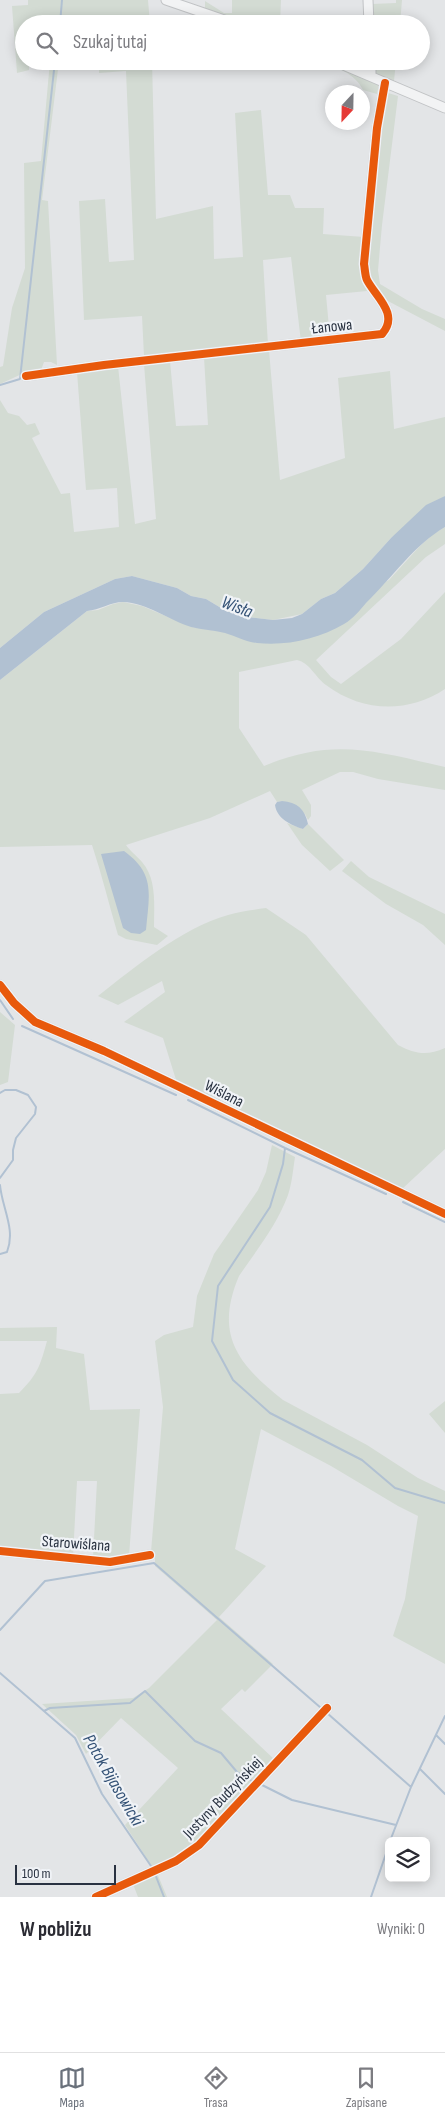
<!DOCTYPE html>
<html lang="pl">
<head>
<meta charset="utf-8">
<style>
  :root { --surface:#fff; --page:#f7f7f7; --text:#2b2b33; --muted:#7c7c81; --line:#e1e1e2; --accent:#6a717b }
  body { margin:0; font-family:"Sofia Sans Condensed",sans-serif; background:var(--page); color:var(--text) }
  .controls { position:absolute; right:15px; bottom:15px; display:grid; overflow:hidden; border-radius:8px; box-shadow:0 2px 12px #0003 }
  .controls button { width:45px; height:45px; display:grid; place-items:center; padding:0; border:0; border-bottom:1px solid var(--line); background:var(--surface); color:var(--text); font:25px sans-serif }
  .compass { position:absolute; left:325px; top:85px; width:45px; height:45px; border-radius:50%; background:var(--surface); box-shadow:0 2px 12px #0003; rotate:202deg }
  .scale { position:absolute; left:15px; bottom:12px; width:101px; box-sizing:border-box; padding-left:5px; border:2px solid #293241; border-top:0; font-size:14px; line-height:18px; white-space:nowrap; color:#293241; -webkit-text-stroke:4px #f0f3f7; paint-order:stroke }
  .list { margin:0; padding:0; list-style:none }
  h2 { display:flex; justify-content:space-between; align-items:center; height:65px; margin:0; padding:0 20px; font-size:21px }
  h2 small { font-size:16px; font-weight:400; color:var(--muted) }
  .icon { flex:none; width:28px; height:28px; fill:none; stroke:currentColor; stroke-width:2; stroke-linecap:round; stroke-linejoin:round }
  .map { position:relative; flex:none; width:445px; height:1897px; overflow:hidden }
  .search { position:absolute; background:var(--surface); box-shadow:0 2px 12px #0003; left:15px; right:15px; top:15px; height:55px; display:flex; align-items:center; gap:12px; box-sizing:border-box; padding:0 18px; border-radius:28px; color:var(--muted); font-size:19px }
  .sheet { height:155px; background:var(--surface) }
  nav { display:flex; justify-content:space-around; align-items:center; box-sizing:border-box; height:70px; border-top:1px solid var(--line); background:var(--surface); font-size:14px; color:var(--muted) }
  nav a { display:grid; justify-items:center; gap:2px }
  nav .on { color:var(--accent) }
  .map>svg:first-child { display:block }
  .green { fill:#d3dbd3 }
  .water { fill:#b1c1d2 }
  .lines { fill:none; stroke-linecap:round; stroke-linejoin:round }
  .stream { stroke:#b1c1d2; stroke-width:2 }
  .minor-casing { stroke:#c1c3c5; stroke-width:11 }
  .minor { stroke:#f2f3f4; stroke-width:9 }
  .cycleway-casing { stroke:#f0f3f7; stroke-width:11 }
  .cycleway { stroke:#e8590c; stroke-width:8 }
  .labels { text-anchor:middle; dominant-baseline:central; stroke-width:4.5; stroke-linejoin:round; paint-order:stroke }
  .street-label { font-size:16px; fill:#293241; stroke:#f0f3f7 }
  .water-label { font-size:18px; font-style:italic; fill:#335175; stroke:#f0f3f7 }
</style>
</head>
<body>
<div class="map">
<svg width="445" height="1897" viewBox="0 0 445 1897">
  <rect width="100%" height="100%" fill="#e3e5e7"/>
  <!-- green -->
  <path class="green" d="M28,0H148L150,24H24V61H29V70L17,73L12,6L28,5Z
    M232,0H281L280,24H246L205,10V1L224,13H232Z
    M396,0H402L400,24H373L372,4L396,3Z
    M50,61H59L42,200L48,201L57,365L51,362H44L41,370L24,373L0,384V367L3,366L12,308L25,268L24,163L41,161Z
    M99,61H152L156,219L213,206L214,259L243,257L235,113L261,110L268,195H290L295,208H324L323,234L364,237L363,273L367,291L326,295L330,338L301,342L291,257L263,260L268,345L144,356L142,316L84,320L79,201L105,199L109,262L134,260L126,71L99,73Z
    M318,61C335,61 367,73 379,84L377,94L363,90C355,73 336,67 318,61Z
    M374,61H396L394,81L375,73Z
    M385,92L398,96L382,225L378,270L380,284L422,309L445,319V331L386,300L368,278L366,263Z
    M269,350L280,480L345,458L338,378L390,371L394,429L445,417V496L391,538L363,569L335,593L321,599L302,614L273,620L247,617L226,611L206,599L191,596L177,588L132,576L115,579L44,612L0,648V400L8,413L19,416L27,425L35,423L40,434L32,438L61,494L70,493L74,532L119,527L117,488L86,490L77,372L118,366L135,524L156,519L144,364L170,361L176,426L208,425L204,357Z
    M445,527V544L426,557L316,660L331,677L341,684L401,639L445,592V689C407,714 362,712 326,685C315,677 310,663 297,660L239,672V728L264,766C333,737 375,751 445,767V790L378,779L353,772H340L302,790L311,805V816L308,820L305,814L282,801L277,802L270,791L210,818L126,845C130,851 137,856 142,862C157,879 154,905 154,927L168,936L157,945L126,939L118,935C109,905 102,875 92,845L0,847V680L87,611L98,610L113,604L123,602L142,606L192,627L224,632L257,643L389,580L419,547L433,534Z
    M287,823L303,829L308,824L344,860L330,871L302,845Z
    M351,861L369,877L445,914V945L423,925L386,904L342,871Z
    M266,908L306,935L398,1045C415,1054 427,1056 445,1048V1149L401,1190L290,1135L177,1083L163,1038L124,1022L165,992L162,981L118,1005L98,996C135,967 182,928 228,915C240,911 253,910 266,908Z
    M0,1012L15,1025L8,1082L0,1085Z
    M272,1145L295,1157C293,1170 292,1183 288,1195C277,1225 256,1251 239,1276C214,1335 238,1364 283,1400L367,1445L418,1478L445,1491V1664L393,1636L405,1599L418,1516L398,1506L331,1466L261,1429L235,1549L266,1566L219,1617L273,1664L245,1692L242,1689L221,1709L275,1760L193,1844L176,1856L153,1868L125,1825L178,1768L121,1718L86,1754L76,1735L42,1704L133,1698L149,1688L217,1620L155,1566V1552H151L163,1407L155,1341L164,1335L193,1327L197,1296L214,1254L258,1190L266,1172Z
    M57,1327L56,1348L84,1354L90,1410L140,1409L129,1556L108,1559L93,1558L97,1481H77L73,1556L0,1548V1394L19,1393C38,1374 40,1366 47,1341H0V1328Z
    M445,1401V1433L429,1414Z
    M157,1873L167,1897H138L133,1884Z"/>
  <!-- water -->
  <path class="water" d="M445,496V527C414,545 392,578 366,603C360,610 353,619 344,624C318,639 288,646 257,643C246,642 235,636 225,633C214,630 202,630 191,627C169,620 147,603 123,602C111,602 99,610 87,611L0,680V648L44,612L115,579L132,576L177,588L191,596L206,599L226,611L247,617L273,620L292,618L302,614L321,599L335,593L363,569L391,538L426,505Z
    M282,801C297,802 305,809 308,824L303,829C291,825 277,819 275,805L277,802Z
    M124,851C156,874 149,895 146,930L140,934L131,933L123,928L101,854Z"/>
  <g class="lines">
    <!-- stream -->
    <path class="stream" d="M60,24L62,0
      M0,385L20,379L55,61
      M0,1000L13,1019
      M22,1026L176,1095
      M0,1093L5,1090H16L28,1095L36,1107L35,1114L16,1138L13,1150V1160L0,1178
      M188,1100L285,1148L386,1194
      M285,1148L283,1164L270,1207L218,1286L212,1341L233,1380L270,1413L362,1460L395,1488L445,1503
      M0,1185C2,1208 16,1229 7,1252L0,1254
      M403,1202L445,1222
      M0,1630L45,1581L154,1563L321,1708
      M0,1673L75,1738L102,1794L151,1866
      M44,1711L50,1708L130,1703L145,1691L195,1741L221,1753L237,1772L252,1781
      M327,1713L411,1787
      M436,1735L445,1744
      M420,1769L445,1794
      M260,1784L292,1800L396,1825
      M390,1841L411,1787L445,1716
      M155,1874L164,1897
      M371,1897L389,1845"/>
    <!-- minor casing -->
    <g class="minor-casing">
      <path id="minor" d="M166,0L236,24
        M368,0L369,24
        M334,61L445,108
        M371,61V76
        M26,376L104,365L382,334C400,314 375,296 367,280C365,276 365,269 364,264L377,128L385,83
        M0,985L14,1003L35,1022L104,1051L445,1214
        M0,1551L110,1562L150,1555
        M96,1897L176,1861L199,1845L327,1708"/>
    </g>
    <!-- minor -->
    <use href="#minor" class="minor"/>
    <!-- cycleway casing -->
    <g class="cycleway-casing">
      <path id="cycleway" d="M26,376L104,365L382,334C400,314 375,296 367,280C365,276 365,269 364,264L377,128L385,83
        M0,985L14,1003L35,1022L104,1051L445,1214
        M0,1551L110,1562L150,1555
        M96,1897L176,1861L199,1845L327,1708"/>
    </g>
    <!-- cycleway -->
    <use href="#cycleway" class="cycleway"/>
  </g>
  <g class="labels">
    <!-- street labels -->
    <g class="street-label">
      <text transform="translate(332 327) rotate(-6)">Łanowa</text>
      <text transform="translate(224 1094) rotate(27)">Wiślana</text>
      <text transform="translate(76 1544) rotate(4)">Starowiślana</text>
      <text transform="translate(223 1798) rotate(-46)">Justyny Budzyńskiej</text>
    </g>
    <!-- water labels -->
    <g class="water-label">
      <text transform="translate(237 607) rotate(21)">Wisła</text>
      <text transform="translate(113 1780) rotate(60)">Potok Bijasowicki</text>
    </g>
  </g>
</svg>
<div class="controls">
<button><svg class="icon" aria-label="layers" viewBox="0 0 24 24"><path d="M12 4l9 5-9 5-9-5zM3 14l9 5 9-5"/></svg></button>
</div>
<svg class="compass" viewBox="-18 -18 36 36"><path d="M0-13l5 13h-10z" fill="#e53935"/><path d="M0 13l5-13h-10z" fill="#7c7c81"/></svg>
<div class="scale">100 m</div>
<div class="search"><svg class="icon" aria-label="search" viewBox="0 0 24 24"><circle cx="10" cy="10" r="6"/><path d="M15 15l6 6"/></svg>Szukaj tutaj</div>
</div>
<section class="sheet">
<h2>W pobliżu<small>Wyniki: 0</small></h2>
<ul class="list">
</ul>
</section>
<nav>
<a class="on"><svg class="icon" aria-label="map" viewBox="0 0 24 24"><path d="M3 6l6-2 6 2 6-2v14l-6 2-6-2-6 2zM9 4v14M15 6v14"/></svg>Mapa</a>
<a><svg class="icon" aria-label="directions" viewBox="0 0 24 24"><path d="M12 3l9 9-9 9-9-9zM9 14v-3h6M13 9l2 2-2 2"/></svg>Trasa</a>
<a><svg class="icon" aria-label="saved" viewBox="0 0 24 24"><path d="M7 4h10v16l-5-4-5 4z"/></svg>Zapisane</a>
</nav>
</body>
</html>
